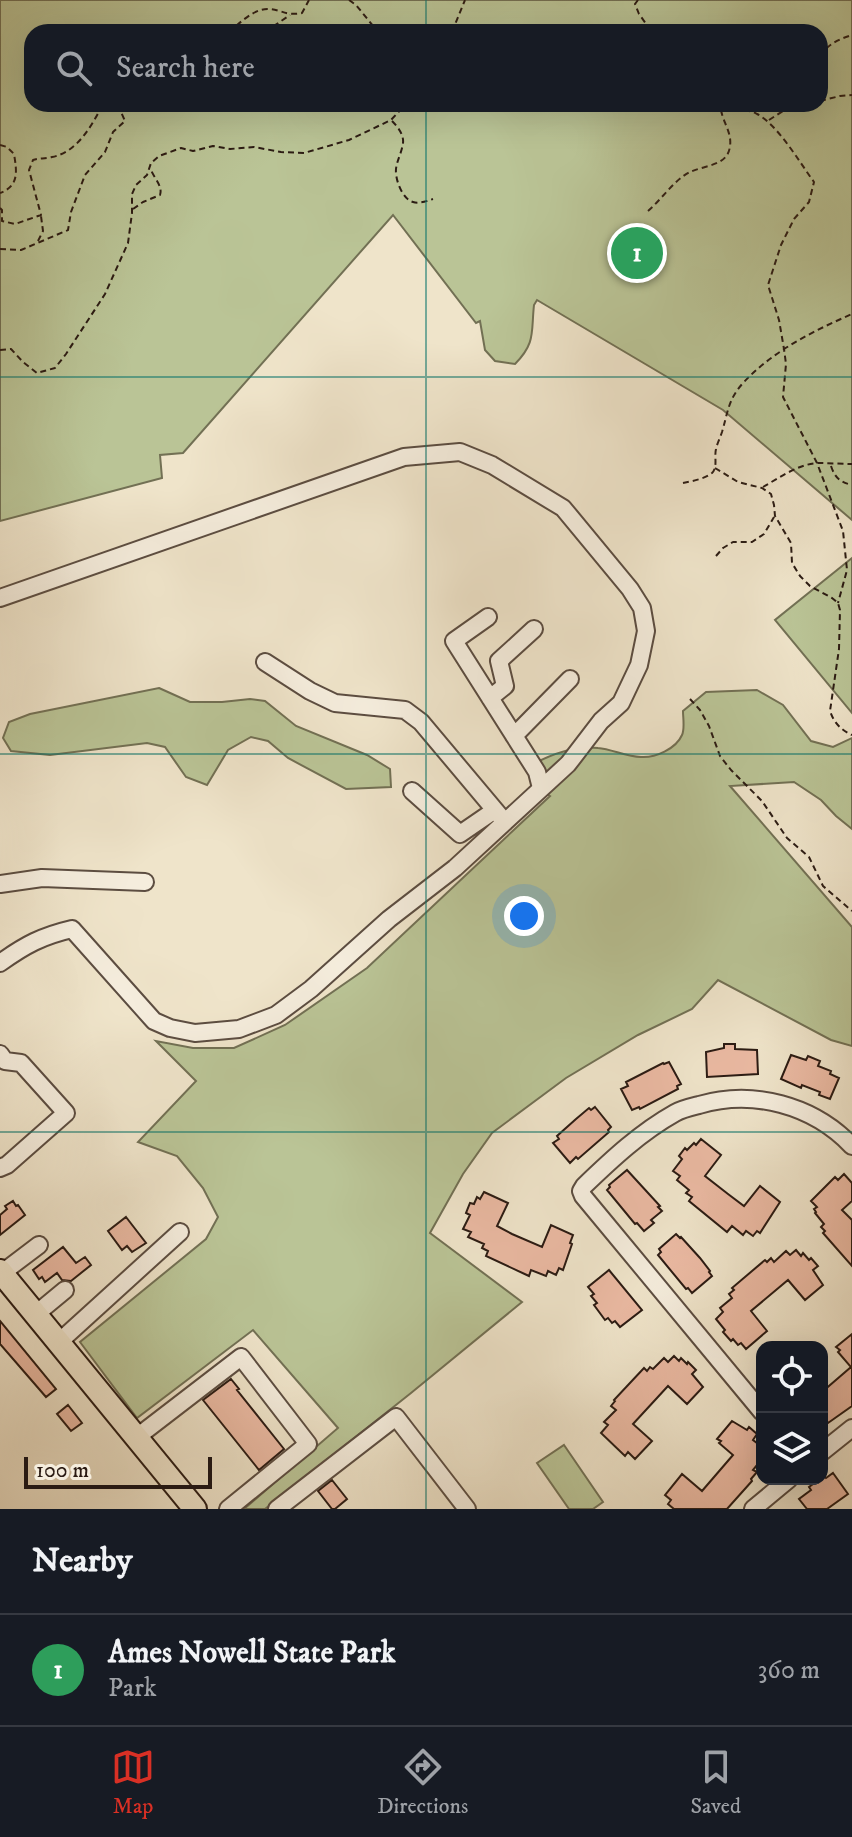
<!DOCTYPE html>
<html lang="en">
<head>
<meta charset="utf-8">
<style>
  :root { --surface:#171b24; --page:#242831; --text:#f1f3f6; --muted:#9ea1a6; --line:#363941; --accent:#d93025 }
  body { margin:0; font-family:"IM FELL DW Pica",serif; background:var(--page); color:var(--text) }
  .controls { position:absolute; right:24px; bottom:24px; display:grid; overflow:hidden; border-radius:16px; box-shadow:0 8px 32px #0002 }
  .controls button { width:72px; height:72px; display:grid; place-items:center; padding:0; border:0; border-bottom:2px solid var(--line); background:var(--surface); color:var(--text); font:40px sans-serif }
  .scale { position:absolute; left:24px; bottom:20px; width:188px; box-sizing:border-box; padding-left:8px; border:4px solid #2b1b13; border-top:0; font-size:22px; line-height:28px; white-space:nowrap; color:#2b1b13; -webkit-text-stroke:6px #f5eddd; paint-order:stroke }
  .you { position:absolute; left:524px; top:916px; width:28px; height:28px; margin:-20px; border:6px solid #fff; border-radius:50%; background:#1a73e8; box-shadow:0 0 0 12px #1a73e833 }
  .badge { display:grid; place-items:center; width:52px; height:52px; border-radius:50%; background:var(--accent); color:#fff; font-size:26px; font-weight:700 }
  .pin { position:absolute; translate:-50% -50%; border:4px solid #fff; box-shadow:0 2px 8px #0006 }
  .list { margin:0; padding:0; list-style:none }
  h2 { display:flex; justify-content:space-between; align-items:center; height:104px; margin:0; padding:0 32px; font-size:34px }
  h2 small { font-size:26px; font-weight:400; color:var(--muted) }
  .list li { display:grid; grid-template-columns:52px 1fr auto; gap:24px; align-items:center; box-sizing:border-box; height:112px; padding:0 32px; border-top:2px solid var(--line) }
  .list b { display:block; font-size:30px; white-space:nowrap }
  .list p { margin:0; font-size:26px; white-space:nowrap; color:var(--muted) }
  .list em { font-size:26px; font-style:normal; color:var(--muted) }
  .icon { flex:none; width:44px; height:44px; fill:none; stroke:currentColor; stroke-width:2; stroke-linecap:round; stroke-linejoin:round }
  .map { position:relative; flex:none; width:852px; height:1509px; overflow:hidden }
  .search { position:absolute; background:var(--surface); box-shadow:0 8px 32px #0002; left:24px; right:24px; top:24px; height:88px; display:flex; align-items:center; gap:20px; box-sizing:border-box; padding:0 28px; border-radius:24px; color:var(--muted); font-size:30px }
  .sheet { height:216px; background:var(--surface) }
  nav { display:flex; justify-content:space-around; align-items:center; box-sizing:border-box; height:112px; border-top:2px solid var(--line); background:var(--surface); font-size:22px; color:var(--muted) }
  nav a { display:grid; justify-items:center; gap:4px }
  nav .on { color:var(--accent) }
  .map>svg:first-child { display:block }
  .green { fill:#bac496; stroke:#727054; stroke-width:2; fill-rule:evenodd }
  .building { fill:#eab9a2; stroke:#2b1b13; stroke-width:2 }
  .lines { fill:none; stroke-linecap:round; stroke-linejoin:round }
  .minor-casing { stroke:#5c4d41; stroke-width:20 }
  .major-casing { stroke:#2b1b13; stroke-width:26 }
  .path { stroke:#2b1b13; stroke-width:2; stroke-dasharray:6 4; stroke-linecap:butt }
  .minor { stroke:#f5eddd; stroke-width:16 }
  .major { stroke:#efe4ca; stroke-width:22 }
  .grid { fill:none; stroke:#0f766e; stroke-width:2; stroke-opacity:0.55 }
</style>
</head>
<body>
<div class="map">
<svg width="852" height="1509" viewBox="0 0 852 1509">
  <rect width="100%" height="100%" fill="#efe4ca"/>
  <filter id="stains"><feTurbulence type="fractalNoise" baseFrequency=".0025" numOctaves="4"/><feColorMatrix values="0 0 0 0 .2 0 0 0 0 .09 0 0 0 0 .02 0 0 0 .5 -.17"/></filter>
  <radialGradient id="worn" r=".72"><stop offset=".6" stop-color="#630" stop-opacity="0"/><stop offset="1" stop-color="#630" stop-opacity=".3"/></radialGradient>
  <!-- green -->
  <path class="green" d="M0,0H852V520L723,410L537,300L534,305C531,332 536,343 515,364L495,361L485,350L480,321L476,323L393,215L183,453L160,455L162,478L0,521ZM32,32H820V104H32Z
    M852,558V713L775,620Z
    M159,688L190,702H222L250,699L265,701L296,726L367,755L390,769L391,787L346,789L288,758L268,741L251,737L228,750L207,785L186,777L165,747L147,743L50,755L11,751L3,738L9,722L30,714Z
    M757,690L783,705L811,741L833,747L852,738V829L836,816L821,800L794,782L730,786L852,927V1046L831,1040L718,980L692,1009L638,1035L566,1078L492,1133L463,1174L430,1233L522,1302L411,1393L265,1509H244L338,1428L253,1330L137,1418L80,1342L206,1239L218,1217L203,1188L177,1156L138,1142L196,1081L156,1041L193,1048H234L285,1025L367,968L550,796L533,784V764C552,754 576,745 598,748C612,749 626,757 641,757C655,758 676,749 682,735C685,729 683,718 683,711L706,692Z
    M564,1445L603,1502L593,1509H569L537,1463Z"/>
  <!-- building -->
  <path class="building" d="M724,1044H735V1049L757,1050L758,1074L707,1077L706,1052L724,1048Z
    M791,1055L806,1060L808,1056L820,1061L818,1066L831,1071L830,1074L839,1078L830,1099L819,1095L820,1092L802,1085L801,1088L781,1079Z
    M669,1062L681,1084L677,1086L678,1089L640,1109L639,1107L632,1110L621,1089L628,1086L626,1082L663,1063L664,1064Z
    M595,1107L611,1127L608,1130L609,1132L578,1159L576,1157L570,1163L553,1143L559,1139L557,1136L576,1119L589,1108L591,1110Z
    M701,1139L721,1155L705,1176L728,1194L744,1206L760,1186L780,1202L760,1233L757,1231L753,1236L746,1231L743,1235L732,1226L727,1232L689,1201L692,1197L686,1193L689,1190L677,1180L680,1176L673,1171L682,1159L679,1156L685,1148L687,1150L694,1143L696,1145Z
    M627,1170L660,1206L658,1207L662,1211L651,1220L654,1223L644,1231L637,1223L635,1224L607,1190L610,1187L609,1185Z
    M844,1174L852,1183V1201L842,1210L852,1220V1266L823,1233L825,1231L821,1227L824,1224L815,1213L816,1212L814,1209L817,1207L811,1201L835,1177L838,1180Z
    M484,1192L508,1203L497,1226L512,1234L542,1247L551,1225L573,1235L570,1243L572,1244L563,1270L559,1268L556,1275L548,1271L546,1276L531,1270L529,1276L486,1256L488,1251L482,1248L484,1244L468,1237L471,1232L463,1229L470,1215L466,1213L470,1203L474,1204L477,1197L480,1199Z
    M13,1201L16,1206L18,1205L25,1215L0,1235V1215L7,1209L5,1206Z
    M126,1217L146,1243L132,1252L127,1246L122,1250L108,1231Z
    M676,1234L680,1238L681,1237L700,1258L710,1271L709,1272L712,1276L692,1293L688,1288L686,1289L658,1255L661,1252L659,1249Z
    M63,1247L76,1263L85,1257L91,1265L71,1281L62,1280L57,1273L45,1282L42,1277L39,1279L33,1270Z
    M796,1250L801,1256L803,1253L809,1260L811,1258L818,1266L813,1270L823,1285L805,1300L788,1280L751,1311L767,1331L746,1349L741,1343L738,1345L733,1339L731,1341L723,1332L725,1330L716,1319L723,1312L720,1308L732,1298L729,1294L734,1290L732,1288L765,1260L767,1262L771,1258L774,1262L786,1251L790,1255Z
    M609,1270L642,1310L620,1327L615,1321L612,1323L608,1318L605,1320L594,1305L597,1303L591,1296L594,1294L588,1287Z
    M0,1321L56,1389L46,1397L0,1344Z
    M852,1334V1406L828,1423L822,1416V1392L851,1367L838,1352L840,1350L836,1347Z
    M674,1356L679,1361L681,1358L687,1364L688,1362L696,1370L692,1374L703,1387L687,1404L668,1386L633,1424L652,1441L635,1459L628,1452L625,1456L601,1433L608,1425L604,1422L616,1410L611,1406L615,1401L614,1400L644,1368L647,1371L650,1367L653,1369L664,1358L668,1362Z
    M231,1379L239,1389L237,1390L284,1449L259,1470L203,1400Z
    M68,1405L82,1423L71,1431L57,1414Z
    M732,1421L747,1430L749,1427L757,1434L753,1440L762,1447V1459L753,1470L757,1472L751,1479L752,1481L727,1509H674L668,1504L671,1500L665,1495L682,1474L702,1491L733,1455L719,1443L721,1441L717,1439Z
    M833,1473L848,1494L827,1509H807L799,1499L811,1490L809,1487L824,1476L826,1478Z
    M332,1480L347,1499L335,1509H332L318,1491Z"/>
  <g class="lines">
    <!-- minor casing -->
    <g class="minor-casing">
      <path id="minor" d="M0,598L404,457L460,452L492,465L563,508L630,589L642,608L646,631L639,665L621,703L601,721L568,764L455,868L389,919L311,989L276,1015L239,1029L195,1033L170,1028L154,1021L72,929C42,936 25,945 0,963
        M488,617L454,641L537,772L541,788
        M265,662L310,691L335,703L405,710L421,722L505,822
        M490,698L505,686L499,661L534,629
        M514,736L570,679
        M412,791L460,834L495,810
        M0,884L42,878L145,882
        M0,1054L5,1061L21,1063L66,1113L7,1165L0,1168
        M2,1273L39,1245
        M36,1314L65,1290
        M59,1342L180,1232
        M762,1412L583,1196L581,1191L584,1186C612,1159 641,1132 675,1113C682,1109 691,1107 699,1105C753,1089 813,1105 852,1146
        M137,1437L241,1357L308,1444L228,1509
        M822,1452L852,1428
        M277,1509L396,1417L467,1509
        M753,1509L789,1479"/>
    </g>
    <!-- major casing -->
    <g class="major-casing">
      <path id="major" d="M0,1271L195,1509"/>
    </g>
    <!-- path -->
    <path class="path" d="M349,0L356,5L378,32
      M638,0L635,4L639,14L652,32
      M229,32C240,23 254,8 269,9C283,10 285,16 302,13L309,0
      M265,32L290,15
      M452,32L465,0
      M820,56C828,44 839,39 852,35
      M820,101L840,96L852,95
      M716,104C730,117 742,105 757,114C778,125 800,163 814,182L809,202L794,219L781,245L768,285L779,320L784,349L786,364L783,397L817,463L843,531L847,570L838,603
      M786,109L811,104
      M769,120L786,109L789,104
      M392,121C398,127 404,135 403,143C402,152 397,160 396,169C395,179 402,199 413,202C419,204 427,201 433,199
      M0,145L7,147L14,154C17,172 19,186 0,193
      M0,208L2,210V221L15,224L41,215L29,170L33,160C39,158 45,159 52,157C78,152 92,125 103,104
      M133,209L143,202L160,195C163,186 154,178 151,170
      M648,211C662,199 674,180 690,172C705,165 728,166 730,146C732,133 723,122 721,110
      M38,241L43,231L41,216
      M0,249L21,250L68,230L71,212L85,175L105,152L113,132L125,121L121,112V104
      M0,350L11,349L23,362L37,373L55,368L66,354L105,294L128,243L132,213V194L136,185L147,175L151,163L159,156L181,148L193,151L213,146L230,149L254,147L281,152L304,153L349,140L391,120L406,104
      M831,466C835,478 840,482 852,485
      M715,468L738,482L762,488L771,494L774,505L775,516L791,543L792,563L800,576L810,586L832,598L838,603L840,610L839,649L830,711C834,723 841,730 852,735
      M683,483C692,481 705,479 712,473C718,467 714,457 716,449C717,444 720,438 722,432C728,412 728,399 744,382C773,351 813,331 852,314
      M763,487C779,478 798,464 818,463C829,463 841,464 852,464
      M716,556L723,548L733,542H752L764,534L774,517
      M690,699L700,710L709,726L720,756L731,770L762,801L787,838L809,857L823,886L852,911"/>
    <!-- minor -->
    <use href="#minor" class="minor"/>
    <!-- major -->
    <use href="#major" class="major"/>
  </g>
  <!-- grid -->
  <path class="grid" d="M426,0V32M426,104V1509M0,377H852M0,754H852M0,1132H852"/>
  <rect width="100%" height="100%" filter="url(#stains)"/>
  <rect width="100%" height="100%" fill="url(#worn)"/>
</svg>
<div class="controls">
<button><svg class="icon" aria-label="locate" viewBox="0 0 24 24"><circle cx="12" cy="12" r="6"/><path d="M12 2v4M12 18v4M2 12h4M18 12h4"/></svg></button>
<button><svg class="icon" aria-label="layers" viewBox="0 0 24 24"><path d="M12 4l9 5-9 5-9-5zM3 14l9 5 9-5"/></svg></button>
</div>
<div class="scale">100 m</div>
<div class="you"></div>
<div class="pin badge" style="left:637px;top:253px;background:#2e9e5b">1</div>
<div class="search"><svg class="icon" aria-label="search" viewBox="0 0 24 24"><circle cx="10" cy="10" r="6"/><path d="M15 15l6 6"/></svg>Search here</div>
</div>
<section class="sheet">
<h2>Nearby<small></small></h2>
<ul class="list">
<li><span class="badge" style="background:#2e9e5b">1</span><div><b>Ames Nowell State Park</b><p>Park</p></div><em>360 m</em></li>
</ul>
</section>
<nav>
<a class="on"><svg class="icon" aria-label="map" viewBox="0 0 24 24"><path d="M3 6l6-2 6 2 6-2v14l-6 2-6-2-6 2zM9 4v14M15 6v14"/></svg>Map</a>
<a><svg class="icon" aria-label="directions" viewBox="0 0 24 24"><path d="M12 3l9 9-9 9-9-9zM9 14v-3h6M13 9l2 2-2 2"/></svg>Directions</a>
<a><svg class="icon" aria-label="saved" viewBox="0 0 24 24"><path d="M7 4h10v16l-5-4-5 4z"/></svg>Saved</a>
</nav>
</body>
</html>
